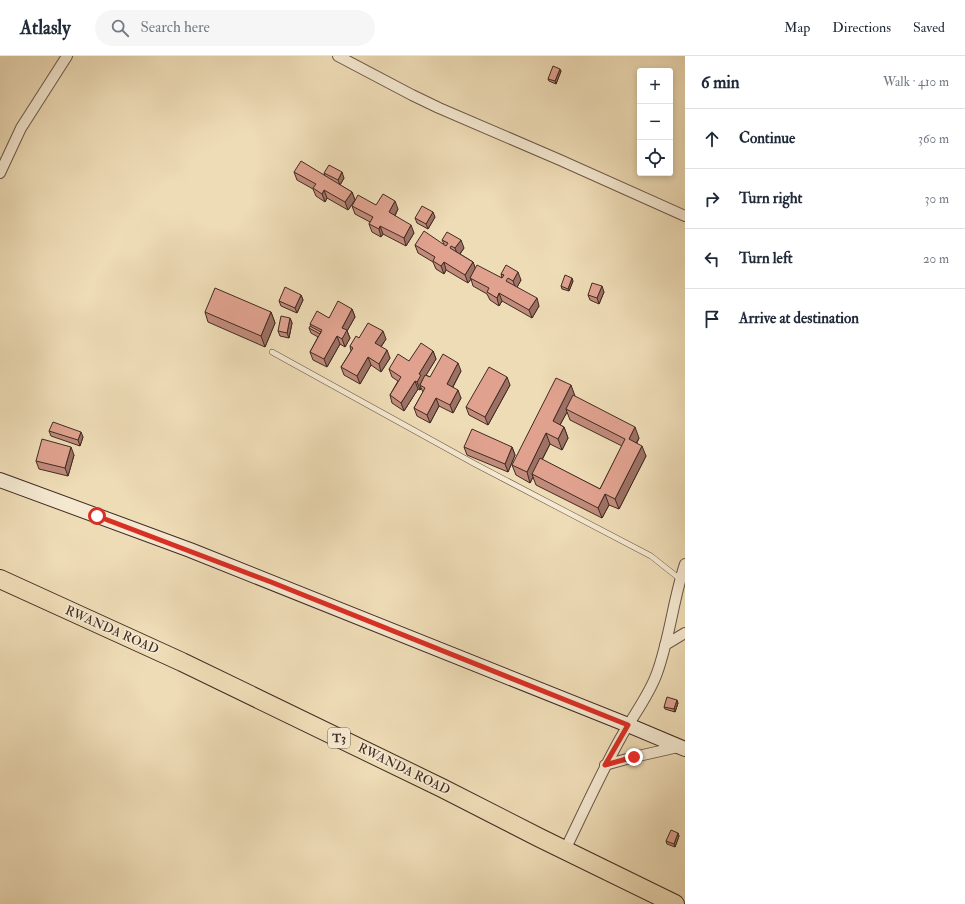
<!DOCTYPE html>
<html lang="en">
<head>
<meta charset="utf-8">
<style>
  :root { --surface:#fff; --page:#f6f6f7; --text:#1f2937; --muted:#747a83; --line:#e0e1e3 }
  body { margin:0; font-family:"IM FELL Double Pica",serif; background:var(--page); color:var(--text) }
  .controls { position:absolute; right:12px; top:12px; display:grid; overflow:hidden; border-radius:4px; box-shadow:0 2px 6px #0003 }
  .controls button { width:36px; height:36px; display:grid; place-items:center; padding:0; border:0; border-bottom:1px solid var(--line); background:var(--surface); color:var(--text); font:20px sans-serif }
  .stop { position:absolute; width:12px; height:12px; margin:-9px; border:3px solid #d93025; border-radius:50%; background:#fff }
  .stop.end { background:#d93025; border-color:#fff; box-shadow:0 1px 4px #0008 }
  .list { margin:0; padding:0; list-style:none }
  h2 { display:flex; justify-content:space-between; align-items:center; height:52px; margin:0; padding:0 16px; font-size:17px }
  h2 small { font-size:13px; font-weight:400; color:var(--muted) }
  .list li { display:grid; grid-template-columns:26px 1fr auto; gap:12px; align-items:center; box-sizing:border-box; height:60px; padding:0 16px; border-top:1px solid var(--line) }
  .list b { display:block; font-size:15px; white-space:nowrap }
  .list em { font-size:13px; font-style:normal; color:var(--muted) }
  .icon { flex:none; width:22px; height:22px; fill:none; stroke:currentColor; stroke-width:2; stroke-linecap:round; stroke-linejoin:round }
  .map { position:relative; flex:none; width:685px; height:848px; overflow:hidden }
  header { display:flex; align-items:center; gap:24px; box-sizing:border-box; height:56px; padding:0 20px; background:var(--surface); border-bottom:1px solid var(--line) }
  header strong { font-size:19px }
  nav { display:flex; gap:22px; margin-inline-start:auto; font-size:14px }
  .search { width:280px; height:36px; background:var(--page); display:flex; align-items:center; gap:10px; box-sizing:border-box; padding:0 14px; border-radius:22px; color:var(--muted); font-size:15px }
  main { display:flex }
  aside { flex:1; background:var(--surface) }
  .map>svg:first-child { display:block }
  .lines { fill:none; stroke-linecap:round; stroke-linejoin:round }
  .lane-casing { stroke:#6c5747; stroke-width:6 }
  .street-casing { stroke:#6c5747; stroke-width:12 }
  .secondary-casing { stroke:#412b22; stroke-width:16 }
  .highway-casing { stroke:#412b22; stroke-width:20 }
  .lane { stroke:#f4e8d0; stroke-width:5 }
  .street { stroke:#f4e8d0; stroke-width:10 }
  .secondary { stroke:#f4e8d0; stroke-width:14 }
  .highway { stroke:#eedcb6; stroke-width:18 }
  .wall { fill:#c18b7b; stroke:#412b22; fill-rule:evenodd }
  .shaded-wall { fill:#9d7164; stroke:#412b22 }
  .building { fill:#e0a28f; stroke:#412b22 }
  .route { stroke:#d93025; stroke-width:5 }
  .labels { text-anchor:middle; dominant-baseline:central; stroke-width:3.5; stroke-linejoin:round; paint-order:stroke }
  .shield { fill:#f4e8d0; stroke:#776456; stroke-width:1 }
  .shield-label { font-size:12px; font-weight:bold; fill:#412b22 }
  .street-label { font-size:13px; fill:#412b22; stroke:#f4e8d0 }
</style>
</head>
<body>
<header>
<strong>Atlasly</strong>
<div class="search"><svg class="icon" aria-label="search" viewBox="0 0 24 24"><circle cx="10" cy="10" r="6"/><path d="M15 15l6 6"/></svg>Search here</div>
<nav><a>Map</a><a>Directions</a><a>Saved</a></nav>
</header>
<main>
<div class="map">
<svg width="685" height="848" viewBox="0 0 685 848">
  <rect width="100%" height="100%" fill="#eedcb6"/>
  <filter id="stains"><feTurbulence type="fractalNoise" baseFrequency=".005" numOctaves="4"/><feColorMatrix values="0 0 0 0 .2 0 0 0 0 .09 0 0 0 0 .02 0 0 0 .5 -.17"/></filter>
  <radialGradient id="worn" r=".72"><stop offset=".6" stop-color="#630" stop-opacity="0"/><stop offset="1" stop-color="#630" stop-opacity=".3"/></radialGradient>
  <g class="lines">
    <!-- lane casing -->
    <g class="lane-casing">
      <path id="lane" d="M272,296L475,408L651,500L680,523"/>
    </g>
    <!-- street casing -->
    <g class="street-casing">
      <path id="street" d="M338,0L412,39L439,52L560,104L685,160
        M0,117L21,72L67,0
        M665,589L685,577
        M605,709L634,701L678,691
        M565,794C583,757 600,719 620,683C632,661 649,640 657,617C670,581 673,544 685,508"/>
    </g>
    <!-- secondary casing -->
    <g class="secondary-casing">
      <path id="secondary" d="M0,424L190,494L628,669L685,693"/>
    </g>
    <!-- highway casing -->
    <g class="highway-casing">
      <path id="highway" d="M0,523L182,606L442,732L540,782L675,848"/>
    </g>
    <!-- lane -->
    <use href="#lane" class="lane"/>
    <!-- street -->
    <use href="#street" class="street"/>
    <!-- secondary -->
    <use href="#secondary" class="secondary"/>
    <!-- highway -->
    <use href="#highway" class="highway"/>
  </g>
  <!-- wall -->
  <path class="wall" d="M561,15L556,28L549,25L548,23Z
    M294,116L325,120L324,117L344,122L340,129L352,136L355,144L348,154L327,142L325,146L316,140L313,133L297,124Z
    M376,149L398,153L395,160L414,177L406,190L383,178L381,181L372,176L369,168L370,166L355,158L352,150Z
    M435,161L428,173L417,167L415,162Z
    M442,184L464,192L460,198L473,206L475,212L502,222L501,218L521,224L517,231L539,250L532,262L502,245L499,250L490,244L487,238L473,230L471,223L468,227L446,214L444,218L436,213L433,206L418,197L415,189L444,188Z
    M573,225L569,235L562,233L561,230Z
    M604,236L599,248L590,244L588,239Z
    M301,239L303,244L297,257L281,250L279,245Z
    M352,253L355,261L347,275L350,282L345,291L340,288L327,311L313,304L310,296L318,281L311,277L309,272L311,270L310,268L329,262Z
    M205,256H271L275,267L265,291L208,266Z
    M290,262L292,267L289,282L280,280L278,275Z
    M359,282L386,283L381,291L390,302L381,316L371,309L360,328L344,319L341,311L351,295L350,290Z
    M433,295L436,303L426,319L430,321L461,315L453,331L461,342L453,357L439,350L430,367L417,360L414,352L423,336L421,332L420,334L418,333L404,355L392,347L390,339L398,325L392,321L389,313L409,305Z
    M510,329L488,369L469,359L466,351Z
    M574,340L639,382L637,387L646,400L619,453L609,449L602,462L536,429L533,421L530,427L516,419L512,409ZM567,356L570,364L622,390L600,433L542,404L550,388L562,394L568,382L564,371L560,369Z
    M49,375L83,381L80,390L51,380Z
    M464,391H512L515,399L508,416L467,399Z
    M74,399L68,420L39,413L36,405Z
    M678,647L675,656L665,653L664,651Z
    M678,777L679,780L675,791L667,788L666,785Z"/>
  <!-- shaded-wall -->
  <path class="shaded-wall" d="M560,13L561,15L556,28L555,25Z
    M342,116L344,122L340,129L338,124Z
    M324,134L327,142L325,146L322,138Z
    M352,136L355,144L348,154L345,146Z
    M395,145L398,153L392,164L389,156Z
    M433,156L435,161L428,173L426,168Z
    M411,169L414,177L406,190L404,182Z
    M380,170L383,178L381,181L379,173Z
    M461,184L464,192L458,200L455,192Z
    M444,206L446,214L444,218L441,210Z
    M473,206L476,214L470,222L471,223L468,227L465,219Z
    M518,216L521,224L516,233L513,225Z
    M572,222L573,225L569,235L568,233Z
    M602,230L604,236L599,248L597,242Z
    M499,237L502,245L499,250L497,242Z
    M301,239L303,244L297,257L295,252Z
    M537,242L539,250L532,262L529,254Z
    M352,253L355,261L347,275L350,282L345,291L342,283V272Z
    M271,256L275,267L265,291L261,280Z
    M290,262L292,267L289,282L287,277Z
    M383,275L386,283L378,295L375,287Z
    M337,280L340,288L327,311L324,303Z
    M387,294L390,302L381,316L379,308Z
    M433,295L436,303L420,329L421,332L420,334L417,326L419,318Z
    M368,301L371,309L360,328L357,320Z
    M458,307L461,315L450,336L447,328Z
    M507,321L510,329L488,369L485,361Z
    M415,325L418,333L404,355L401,347Z
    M571,329L575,340L567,354L566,353L567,356L556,376L553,365Z
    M458,334L461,342L453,357L450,349Z
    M436,342L439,350L430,367L427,359Z
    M564,371L568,382L562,394L558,383Z
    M635,371L639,382L633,393L629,383Z
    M81,376L83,381L80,390L78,384Z
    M546,377L550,388L534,419L532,418L533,421L530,427L527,416Z
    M642,390L646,400L619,453L615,443Z
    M71,391L74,399L68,420L65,412Z
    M512,391L515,399L508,416L505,408Z
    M605,438L609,449L602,462L598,452Z
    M677,644L678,647L675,656L674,653Z
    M678,777L679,780L675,791L674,788Z"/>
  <!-- building -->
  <path class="building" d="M553,10L560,13L555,25L548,23Z
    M301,105L352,136L345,146L324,134L322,138L313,132L316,128L294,116Z
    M329,109L342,116L338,124L324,117Z
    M383,138L395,145L389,156L411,169L404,182L380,170L379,173L369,168L373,161L352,150L358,139L376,149Z
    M422,150L433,156L426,168L415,162Z
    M424,175L446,190L448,187L442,184L447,176L461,184L455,192L451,190L450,192L473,206L465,219L444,206L441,210L433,205L435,201L415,189Z
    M477,209L502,222L504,219L501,218L506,209L518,216L513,225L508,222L506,225L537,242L529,254L499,237L497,242L487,236L489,232L470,222Z
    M565,219L572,222L568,233L561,230Z
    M592,227L602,230L597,242L588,239Z
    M285,231L301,239L295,252L279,245Z
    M215,232L271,256L261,280L205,256Z
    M338,245L352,253L342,272L347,274L342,283L337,280L324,303L310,296L322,274L310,268L317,255L329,262Z
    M281,260L290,262L287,277L278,275Z
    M368,267L383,275L375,287L387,294L379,308L368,301L357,320L341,311L353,292L350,290L356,280L359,282Z
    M310,270L321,276L320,278L309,272Z
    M421,287L433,295L419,318L421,319L417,326L415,325L401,347L390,339L401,321L389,313L398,298L409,305Z
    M443,298L458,307L447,328L458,334L450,349L436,342L427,359L414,352L425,332L420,329L425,319L430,321Z
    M489,311L507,321L485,361L466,351Z
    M556,322L571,329L553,365L564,371L558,383L546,377L527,416L512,409Z
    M573,339L635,371L629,383L642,390L615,443L605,438L598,452L532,418L540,402L600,433L625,383L566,353Z
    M53,366L81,376L78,384L49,375Z
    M472,373L512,391L505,408L464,391Z
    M42,383L71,391L65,412L36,405Z
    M667,641L677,644L674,653L664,651Z
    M671,774L678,777L674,788L666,785Z"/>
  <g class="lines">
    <!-- route -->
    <path class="route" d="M97,460L271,526L628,669L605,709L634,701"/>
  </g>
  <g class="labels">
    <!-- shield labels -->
    <rect class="shield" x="328" y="672" width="22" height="20" rx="3"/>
    <g class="shield-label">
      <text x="339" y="682">T3</text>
    </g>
    <!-- street labels -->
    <g class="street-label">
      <text transform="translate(112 574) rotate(24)">RWANDA ROAD</text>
      <text transform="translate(404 713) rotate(26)">RWANDA ROAD</text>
    </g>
  </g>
  <rect width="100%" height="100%" filter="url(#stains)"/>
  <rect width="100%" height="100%" fill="url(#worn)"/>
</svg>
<div class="controls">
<button>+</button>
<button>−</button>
<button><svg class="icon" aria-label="locate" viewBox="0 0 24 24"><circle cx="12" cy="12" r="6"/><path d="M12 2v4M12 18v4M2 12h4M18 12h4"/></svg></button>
</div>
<div class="stop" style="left:97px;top:460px"></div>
<div class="stop end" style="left:634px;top:701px"></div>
</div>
<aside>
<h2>6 min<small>Walk · 410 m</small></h2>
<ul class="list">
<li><svg class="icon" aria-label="ahead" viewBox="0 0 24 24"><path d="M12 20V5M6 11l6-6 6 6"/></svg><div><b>Continue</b></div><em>360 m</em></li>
<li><svg class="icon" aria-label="right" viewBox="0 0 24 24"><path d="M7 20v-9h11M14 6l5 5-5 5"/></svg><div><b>Turn right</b></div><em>30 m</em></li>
<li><svg class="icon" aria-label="left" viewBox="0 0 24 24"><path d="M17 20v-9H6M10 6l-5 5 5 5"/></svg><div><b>Turn left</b></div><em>20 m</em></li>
<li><svg class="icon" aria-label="arrive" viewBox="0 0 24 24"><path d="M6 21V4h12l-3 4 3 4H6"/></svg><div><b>Arrive at destination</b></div></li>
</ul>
</aside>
</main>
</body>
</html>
